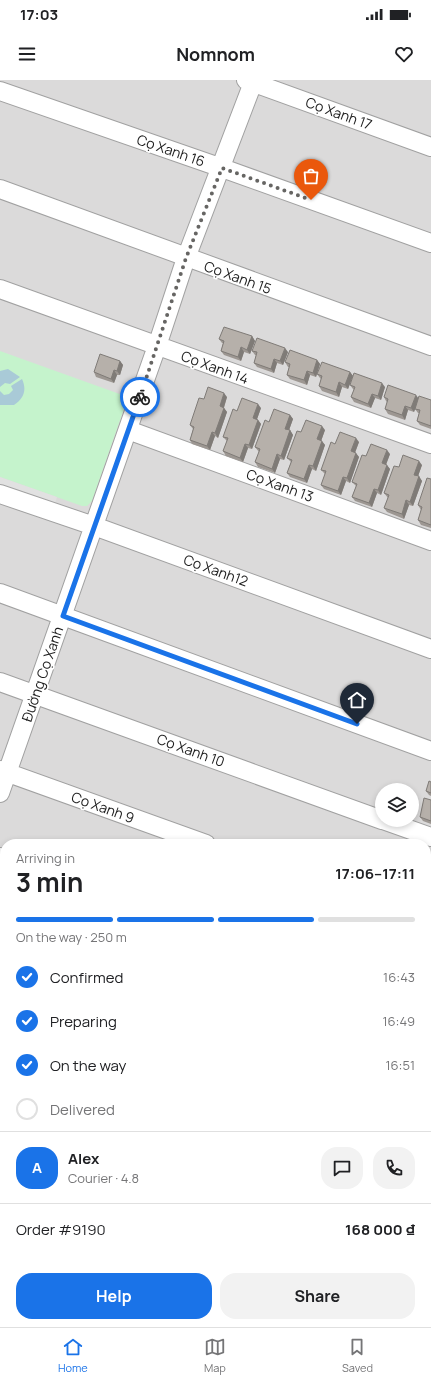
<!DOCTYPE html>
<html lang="en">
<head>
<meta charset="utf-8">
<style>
	body { margin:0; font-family:Manrope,sans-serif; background:#f2f2f2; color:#202124; height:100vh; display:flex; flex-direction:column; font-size:15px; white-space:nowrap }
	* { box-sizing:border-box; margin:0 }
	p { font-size:13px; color:#757577 }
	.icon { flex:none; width:22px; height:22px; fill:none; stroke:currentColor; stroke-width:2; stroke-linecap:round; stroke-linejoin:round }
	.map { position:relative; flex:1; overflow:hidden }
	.side { position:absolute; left:0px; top:759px; width:431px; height:488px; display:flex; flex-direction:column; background:#fff; border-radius:16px 16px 0 0; box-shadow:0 2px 6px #0003 }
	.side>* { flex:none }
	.fabs { position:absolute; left:375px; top:703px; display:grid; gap:8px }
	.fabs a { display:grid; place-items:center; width:44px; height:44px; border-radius:50%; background:#fff; box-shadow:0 2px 6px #0003; font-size:20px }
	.pin { position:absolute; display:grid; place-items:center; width:34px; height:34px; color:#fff; margin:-41px -17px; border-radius:50% 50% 50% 0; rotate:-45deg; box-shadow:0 0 4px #0007 }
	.pin .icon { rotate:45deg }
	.courier { position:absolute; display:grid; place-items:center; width:40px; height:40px; margin:-20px; border:3px solid #1a73e8; border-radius:50%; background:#fff; color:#222; box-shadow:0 1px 5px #0007 }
	.headline em { font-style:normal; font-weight:700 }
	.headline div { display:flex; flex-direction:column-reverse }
	.headline { display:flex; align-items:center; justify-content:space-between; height:68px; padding:0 16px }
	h1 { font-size:26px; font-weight:700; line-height:30px }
	.bar { display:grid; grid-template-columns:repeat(4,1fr); gap:6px 4px; align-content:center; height:48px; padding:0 16px }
	.bar i { height:5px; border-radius:3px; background:#e0e0e0 }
	.bar .on { background:#1a73e8 }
	.bar p { grid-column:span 4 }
	.line { display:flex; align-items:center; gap:10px; padding:0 16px; border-top:1px solid #e0e0e0 }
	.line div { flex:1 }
	.round { display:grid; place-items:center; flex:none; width:42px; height:42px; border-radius:16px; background:#f2f2f2 }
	ol { padding:0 16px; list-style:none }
	li { display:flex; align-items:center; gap:12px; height:44px }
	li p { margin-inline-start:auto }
	li .icon { padding:4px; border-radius:50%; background:#1a73e8; color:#fff; stroke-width:4 }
	li:last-child { color:#757577 }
	li i { width:22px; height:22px; border:2px solid #e0e0e0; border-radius:50% }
	.button { display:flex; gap:8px; margin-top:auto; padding:8px 16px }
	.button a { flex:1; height:46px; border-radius:16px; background:#1a73e8; color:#fff; font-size:16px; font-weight:700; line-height:46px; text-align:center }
	.button a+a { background:#f2f2f2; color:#202124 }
	.status { display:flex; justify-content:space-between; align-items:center; height:28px; padding:0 20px; background:#fff; direction:ltr }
	.status svg { height:11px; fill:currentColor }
	header { display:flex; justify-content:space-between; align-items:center; height:52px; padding:0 16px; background:#fff; font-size:18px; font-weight:700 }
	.menu { display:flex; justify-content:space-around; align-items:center; height:56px; border-top:1px solid #e0e0e0; background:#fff; font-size:11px; color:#757577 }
	.menu a { display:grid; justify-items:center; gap:2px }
	.menu .on { color:#1a73e8 }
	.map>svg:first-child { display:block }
</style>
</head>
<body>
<div class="status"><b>17:03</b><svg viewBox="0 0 49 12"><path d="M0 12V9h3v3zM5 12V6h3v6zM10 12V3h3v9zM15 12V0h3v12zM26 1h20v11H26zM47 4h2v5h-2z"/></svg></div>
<header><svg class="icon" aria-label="menu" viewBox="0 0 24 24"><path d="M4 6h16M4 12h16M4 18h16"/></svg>Nomnom<svg class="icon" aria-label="heart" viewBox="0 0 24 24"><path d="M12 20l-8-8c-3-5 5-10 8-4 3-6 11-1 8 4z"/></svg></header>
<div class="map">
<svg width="431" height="1247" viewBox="0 0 431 1247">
	<rect width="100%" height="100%" fill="#edebe4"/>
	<!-- residential -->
	<path fill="#dbdada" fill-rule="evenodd" d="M0,0H431V1242L429,1247H0ZM382,710H412V740H382ZM5,764H426V1242H5Z"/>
	<!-- park -->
	<path fill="#c5f3cc" d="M0,271L128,317L92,421L87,426H82L0,397Z
		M431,853V1009L426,1023V856L429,857Z
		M280,1242H346L344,1247H283L279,1244Z"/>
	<!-- parking -->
	<path fill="#e1e1e1" d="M0,397L57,417L55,424L0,404Z"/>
	<!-- water -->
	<path fill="#a9cad7" d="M8,289L20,297L10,304L5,303L0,307V291Z
		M22,299C27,310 24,318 14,325H0V311L4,315L9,314L13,310L11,306Z
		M431,1009V1169L426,1183V1023Z
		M346,1242H405L403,1247H344Z"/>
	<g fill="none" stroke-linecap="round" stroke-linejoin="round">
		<defs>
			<path id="minor" d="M246,0L431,67
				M0,11L222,88L431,163
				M0,109L431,266
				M0,209L431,364
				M128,350L431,461
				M0,414L94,446L431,569
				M0,513L431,671
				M0,602L382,740
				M0,690L206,764
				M0,713L157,266L186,178L254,0
				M383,740L431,757
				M0,777L5,779
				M0,867L5,869
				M0,965L5,967
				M0,1064L5,1066
				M0,1162L5,1164
				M221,1242L235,1247"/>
			<path id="major" d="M430,1247L431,1245"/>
		</defs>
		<!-- minor casing -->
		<use href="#minor" stroke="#a1a1a1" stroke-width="20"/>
		<!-- major casing -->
		<use href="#major" stroke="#87660f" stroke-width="24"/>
		<!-- minor -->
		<use href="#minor" stroke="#fff" stroke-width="18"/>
		<!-- major -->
		<use href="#major" stroke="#f2d5a5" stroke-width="22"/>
	</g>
	<!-- wall -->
	<path fill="#9d9792" d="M252,256L255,261L250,274L244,272L241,281L224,275L221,271L223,263H222L219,259Z
		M252,271L288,272L283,285L277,283L274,293L257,287L254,283L256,275H255Z
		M317,280L320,284L316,297L310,295L307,305L290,299L287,295L289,287H288L285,282Z
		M120,281L123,285L120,295H117L114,303L96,297L94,292Z
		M350,292L353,296L348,309L342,307L339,317L322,311L319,306L321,299L320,298L317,294Z
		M350,305L385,307L381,320L375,318L371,328L354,322L351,317L354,310L353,309Z
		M227,317L224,328L227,332L218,358L215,356L210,370L192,364L190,360L193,349L190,345L204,319Z
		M384,317L419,319L431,320V349L420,345L417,341L419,333H418L415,329L414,332L408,330L405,340L388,334L385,329L387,322L386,321Z
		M261,328L257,339L258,340L261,344L252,369L248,368L243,382L226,376L223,371L227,361L223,357L237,331Z
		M290,335L293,339L289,350H290L293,355L284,380L280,379L275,393L258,387L255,382L259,372L255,367L269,342Z
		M325,350L321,361L325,365L316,391L312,389L307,403L290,397L287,393L291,382L287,378L301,352Z
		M359,362L355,373L359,377L350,403L346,401L341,415L324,409L321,405L325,394L321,390L335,364Z
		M390,374L386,385L390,389L381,415L377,413L372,427L355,421L352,417L356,406L352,402L366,376Z
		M422,385L418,396L422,401L413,426L409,425L404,439L387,432L384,428L388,418L384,413L399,387Z
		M431,399V448L421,445L418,440L421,430L418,425Z
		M431,702V716L429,715L426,711Z
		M431,720V744L423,741L420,737Z
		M5,1018V1057L1,1056L0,1054V1047L2,1041L0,1038V1032Z
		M0,1183L5,1185V1213L0,1212Z
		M86,1242H116L114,1247H100Z"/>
	<!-- shaded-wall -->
	<path fill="#7f7b77" d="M252,256L255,261L250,274L247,270Z
		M241,267L244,272L241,281L238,277Z
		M285,268L288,272L283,285L280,281Z
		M274,279L277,283L274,293L271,289Z
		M317,280L320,284L316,297L313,293Z
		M120,281L123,285L120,295L117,291Z
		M114,290L117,295L114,303L111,299Z
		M307,291L310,295L307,305L304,300Z
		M350,292L353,296L348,309L345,305Z
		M339,302L342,307L339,317L336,312Z
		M382,303L385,307L381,320L378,316Z
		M224,313L227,317L223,330L220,326Z
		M372,314L375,318L371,328L368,324Z
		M416,315L419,319L414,332L411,328Z
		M258,324L261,328L256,342L253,338Z
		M405,326L408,330L405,340L402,335Z
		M224,328L227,332L218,358L215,353Z
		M290,335L293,339L288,353L285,349Z
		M258,340L261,344L252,369L249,365Z
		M322,346L325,350L320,364L317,359Z
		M290,350L293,355L284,380L281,376Z
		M212,352L215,356L210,370L207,366Z
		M356,358L359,362L354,375L351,371Z
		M322,361L325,365L316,391L313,386Z
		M245,364L248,368L243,382L240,378Z
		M387,370L390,374L385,387L382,383Z
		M356,373L359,377L350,403L347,398Z
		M277,374L280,379L275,393L272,389Z
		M419,381L422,385L417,399L414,395Z
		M309,385L312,389L307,403L304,399Z
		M387,385L390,389L381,415L378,410Z
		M419,396L422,401L413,426L410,422Z
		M343,397L346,401L341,415L338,411Z
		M374,409L377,413L372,427L369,423Z
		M406,420L409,425L404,439L402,434Z
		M426,778L428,781L426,787Z
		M0,991L3,995L0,1003Z
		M0,1006L3,1010L0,1018Z
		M4,1087L5,1089V1097L2,1105L0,1102V1098Z
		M4,1102L5,1104V1112L0,1126V1114Z
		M111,1242H116L114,1247H110Z
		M143,1242H147L146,1247L142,1245Z"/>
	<!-- building -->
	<path fill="#b6b0aa" stroke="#7f7b77" d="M224,247L252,256L247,270L241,267L238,277L221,271L224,261L219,259Z
		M257,258L285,268L280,281L274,279L271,289L254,283L257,272L252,271Z
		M290,270L317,280L313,293L307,291L304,300L287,295L290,284L285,282Z
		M100,274L120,281L117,291L114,290L111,299L94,292Z
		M322,282L350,292L345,305L339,302L336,312L319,306L322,296L317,294Z
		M354,293L382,303L378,316L372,314L368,324L351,317L355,307L350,305Z
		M388,305L416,315L411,328L405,326L402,335L385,329L388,319L384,317Z
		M208,307L224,313L220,326L224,328L215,353L212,352L207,366L190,360L194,347L190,345L199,318L204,319Z
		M419,316L431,320V346L417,341L420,330L415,329Z
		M242,318L258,324L253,338L258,340L249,365L245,364L240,378L223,371L228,358L223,357L233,329L237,331Z
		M274,329L290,335L285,349L290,350L281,376L277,374L272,389L255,382L260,369L255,367L265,340L269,342Z
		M306,340L322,346L317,359L322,361L313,386L309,385L304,399L287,393L292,380L287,378L297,351L301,352Z
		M340,352L356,358L351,371L356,373L347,398L343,397L338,411L321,405L326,391L321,390L331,362L335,364Z
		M371,364L387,370L382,383L387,385L378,410L374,409L369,423L352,417L357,404L352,402L362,375L366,376Z
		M403,375L419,381L414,395L419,396L410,422L406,420L402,434L384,428L389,415L384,413L394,386L399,387Z
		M427,398L431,399V445L418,440L422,427L418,425Z
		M429,701L431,702V713L426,711Z
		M424,718L431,720V741L420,737Z
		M5,1018V1054L0,1052V1047L3,1038L0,1037V1032Z
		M0,1086L4,1087L0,1098Z
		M0,1101L4,1102L0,1114Z
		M0,1183L5,1185V1210L0,1208Z
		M95,1242H111L110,1247Z
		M118,1242H143L142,1245L146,1247H117Z
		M163,1242L177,1247H161Z"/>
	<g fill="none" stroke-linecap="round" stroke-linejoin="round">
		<!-- done -->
		<path stroke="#666563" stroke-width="4" stroke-dasharray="0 7.2" d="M140,317L186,178L222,88L311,120"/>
		<!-- route -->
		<path stroke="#1a73e8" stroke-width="5" d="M140,317L63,536L357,644"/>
	</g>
	<g text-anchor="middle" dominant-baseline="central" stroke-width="3.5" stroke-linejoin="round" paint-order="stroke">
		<!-- street labels -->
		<g font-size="14" fill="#1d1d1d" stroke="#fff">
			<text transform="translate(339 33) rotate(20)">Cọ Xanh 17</text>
			<text transform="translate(171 70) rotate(19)">Cọ Xanh 16</text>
			<text transform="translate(238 197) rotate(20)">Cọ Xanh 15</text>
			<text transform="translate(215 287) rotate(20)">Cọ Xanh 14</text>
			<text transform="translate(280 405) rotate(20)">Cọ Xanh 13</text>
			<text transform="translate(216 490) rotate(20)">Cọ Xanh12</text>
			<text transform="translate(42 594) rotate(-71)">Đường Cọ Xanh</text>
			<text transform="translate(191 670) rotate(20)">Cọ Xanh 10</text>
			<text transform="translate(103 727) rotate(20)">Cọ Xanh 9</text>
		</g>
	</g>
</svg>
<div class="fabs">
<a><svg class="icon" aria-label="layers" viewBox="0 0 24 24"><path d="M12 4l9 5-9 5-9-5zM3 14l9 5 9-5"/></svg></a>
</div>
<div class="pin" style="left:311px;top:120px;background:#ea580c"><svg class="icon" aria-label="bag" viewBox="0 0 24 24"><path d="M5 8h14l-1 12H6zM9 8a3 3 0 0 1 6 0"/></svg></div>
<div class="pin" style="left:357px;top:644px;background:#1f2937"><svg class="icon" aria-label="home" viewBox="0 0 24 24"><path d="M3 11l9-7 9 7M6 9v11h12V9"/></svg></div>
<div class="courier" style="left:140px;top:317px"><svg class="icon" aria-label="bike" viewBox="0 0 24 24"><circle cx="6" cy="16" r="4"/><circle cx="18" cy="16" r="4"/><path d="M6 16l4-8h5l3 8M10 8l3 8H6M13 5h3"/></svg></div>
<section class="side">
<div class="headline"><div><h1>3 min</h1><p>Arriving in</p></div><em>17:06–17:11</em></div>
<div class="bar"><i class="on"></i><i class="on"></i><i class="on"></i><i></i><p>On the way · 250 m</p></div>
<ol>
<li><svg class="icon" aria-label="check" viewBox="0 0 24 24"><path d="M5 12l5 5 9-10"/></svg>Confirmed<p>16:43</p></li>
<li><svg class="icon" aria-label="check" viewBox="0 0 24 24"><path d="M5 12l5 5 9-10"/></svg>Preparing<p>16:49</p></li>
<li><svg class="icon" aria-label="check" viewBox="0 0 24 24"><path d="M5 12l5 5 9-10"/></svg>On the way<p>16:51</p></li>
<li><i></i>Delivered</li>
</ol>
<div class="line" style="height:72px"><b class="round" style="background:#1a73e8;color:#fff">A</b><div><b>Alex</b><p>Courier · 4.8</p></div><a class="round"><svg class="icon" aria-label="chat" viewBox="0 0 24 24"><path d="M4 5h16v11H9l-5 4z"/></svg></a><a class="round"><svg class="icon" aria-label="phone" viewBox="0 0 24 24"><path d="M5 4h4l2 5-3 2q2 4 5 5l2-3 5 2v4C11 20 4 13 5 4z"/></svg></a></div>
<div class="line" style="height:52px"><div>Order #9190</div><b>168 000 ₫</b></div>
<div class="button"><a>Help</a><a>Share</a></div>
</section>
</div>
<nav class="menu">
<a class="on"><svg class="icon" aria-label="home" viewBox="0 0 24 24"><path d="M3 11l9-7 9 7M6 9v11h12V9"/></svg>Home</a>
<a><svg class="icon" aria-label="map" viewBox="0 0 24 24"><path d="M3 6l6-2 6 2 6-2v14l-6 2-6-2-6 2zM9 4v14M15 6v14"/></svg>Map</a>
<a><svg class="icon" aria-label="saved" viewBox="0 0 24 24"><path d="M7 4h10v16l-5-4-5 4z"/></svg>Saved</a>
</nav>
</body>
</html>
